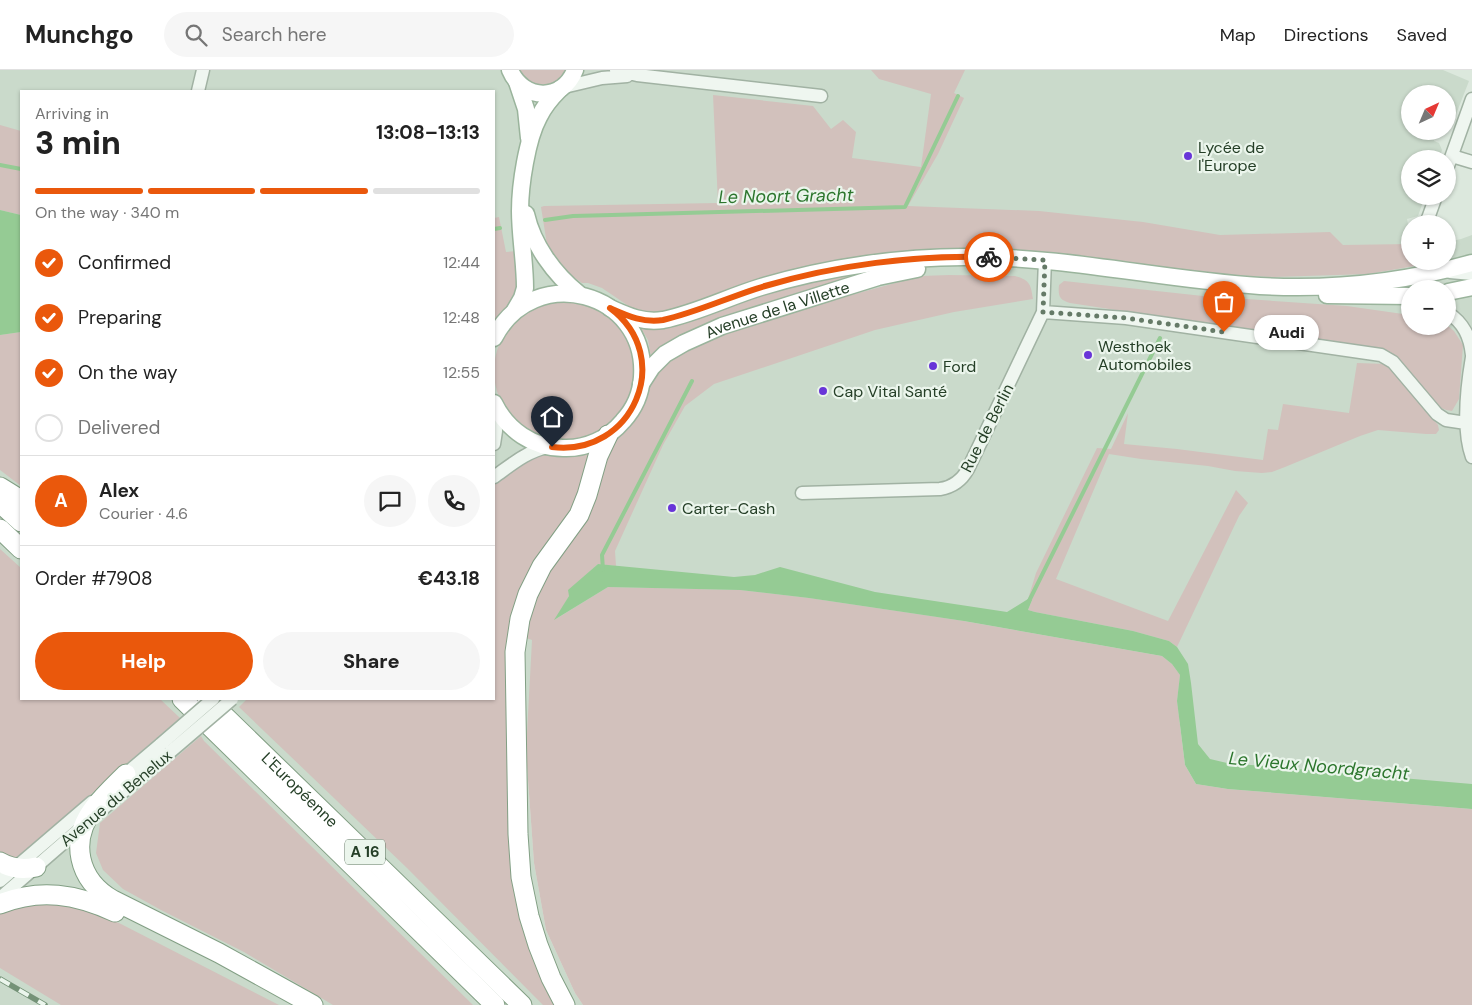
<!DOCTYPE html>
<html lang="en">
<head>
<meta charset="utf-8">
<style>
	body { margin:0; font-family:"DM Sans",sans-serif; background:#f6f6f6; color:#222; height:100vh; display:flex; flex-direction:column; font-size:19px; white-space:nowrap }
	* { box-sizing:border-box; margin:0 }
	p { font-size:16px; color:#767676 }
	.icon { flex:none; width:28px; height:28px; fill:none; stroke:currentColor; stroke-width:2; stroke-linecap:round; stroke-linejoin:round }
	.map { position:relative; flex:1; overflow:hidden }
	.details { position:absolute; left:20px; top:20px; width:475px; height:610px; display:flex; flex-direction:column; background:#fff; border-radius:0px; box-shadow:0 1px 4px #0004 }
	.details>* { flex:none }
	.needle { width:32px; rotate:44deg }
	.tools { position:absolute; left:1401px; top:15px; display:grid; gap:10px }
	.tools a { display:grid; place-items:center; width:55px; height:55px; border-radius:50%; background:#fff; box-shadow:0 1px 4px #0004; font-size:25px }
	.pin { position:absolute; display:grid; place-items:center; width:42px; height:42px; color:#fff; margin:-51px -21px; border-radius:50% 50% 50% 0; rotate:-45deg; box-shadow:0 0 5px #0007 }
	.pin .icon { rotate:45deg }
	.courier { position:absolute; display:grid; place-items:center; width:50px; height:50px; margin:-25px; border:4px solid #ea580c; border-radius:50%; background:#fff; color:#222; box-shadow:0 1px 6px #0007 }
	.bubble { position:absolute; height:35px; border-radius:18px; background:#fff; box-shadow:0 1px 4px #0004; font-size:16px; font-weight:800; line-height:35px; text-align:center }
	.summary em { font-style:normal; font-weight:800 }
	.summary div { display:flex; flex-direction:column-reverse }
	.summary { display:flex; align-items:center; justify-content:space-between; height:85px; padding:0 15px }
	h1 { font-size:32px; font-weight:800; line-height:38px }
	.bar { display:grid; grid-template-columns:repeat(4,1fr); gap:8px 5px; align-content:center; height:60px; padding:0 15px }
	.bar i { height:6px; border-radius:4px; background:#e0e0e0 }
	.bar .active { background:#ea580c }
	.bar p { grid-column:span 4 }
	.line { display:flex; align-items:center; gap:12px; padding:0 15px; border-top:1px solid #e0e0e0 }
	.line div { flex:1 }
	.round { display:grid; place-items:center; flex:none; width:52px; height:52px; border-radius:26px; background:#f6f6f6 }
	ol { padding:0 15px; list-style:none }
	li { display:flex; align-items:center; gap:15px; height:55px }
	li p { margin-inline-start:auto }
	li .icon { padding:5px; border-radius:50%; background:#ea580c; color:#fff; stroke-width:4 }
	li:last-child { color:#767676 }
	li i { width:28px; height:28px; border:2px solid #e0e0e0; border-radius:50% }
	.primary-button { display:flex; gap:10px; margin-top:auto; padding:10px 15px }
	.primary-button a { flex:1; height:58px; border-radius:30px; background:#ea580c; color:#fff; font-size:20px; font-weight:800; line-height:58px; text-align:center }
	.primary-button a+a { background:#f6f6f6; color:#222 }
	header { display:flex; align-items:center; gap:30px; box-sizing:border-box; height:70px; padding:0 25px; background:#fff; border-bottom:1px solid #e0e0e0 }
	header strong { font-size:24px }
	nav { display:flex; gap:28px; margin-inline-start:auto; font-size:18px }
	.search { width:350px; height:45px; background:#f6f6f6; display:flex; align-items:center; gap:12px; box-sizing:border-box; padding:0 18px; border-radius:28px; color:#767676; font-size:19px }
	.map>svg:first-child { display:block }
</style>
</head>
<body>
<header>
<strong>Munchgo</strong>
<div class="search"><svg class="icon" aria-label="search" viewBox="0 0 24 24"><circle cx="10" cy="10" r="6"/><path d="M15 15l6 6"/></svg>Search here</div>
<nav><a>Map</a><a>Directions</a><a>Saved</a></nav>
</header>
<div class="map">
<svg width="1472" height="935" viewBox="0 0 1472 935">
	<rect width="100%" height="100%" fill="#dce8dd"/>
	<!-- built -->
	<path fill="#cadacb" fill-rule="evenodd" d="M0,0H1443L1469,11L1453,52L1448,55V24H1410V61H1437L1434,71L1439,73L1442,80L1439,89H1410V126H1425L1418,146L1407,149L1410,165L1406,174H1410V191H1448V172L1461,169L1472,165V739L1228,719L1196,714L1162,586L964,551L526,682L534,793L546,860L575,923L583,935H0ZM21,21H494V629H21ZM1410,219H1448V256H1410Z"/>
	<!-- green -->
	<path fill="#d2c1bc" d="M519,0H567C556,19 530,20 519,0Z
		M871,0H965L954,23L964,28L938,84L908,136L1039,141L1143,152L1220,165L1330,162L1343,175L1410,174V191H1444L1368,204L1274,207L1212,204L1129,193L987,178L927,179L856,188L670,245L645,244L633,239L602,218L588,213H582L562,199L548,181L541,137L544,136L718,133L713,25L813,36L831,59L843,50L856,62L852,88L921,97L931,24L879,9Z
		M0,55L21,61V145L0,140Z
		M499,147L506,182L518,181C518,196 523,218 513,231C507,239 499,244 494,252V148Z
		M879,197L651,287L648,270L638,253L783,217Z
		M949,205L1015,206C1030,210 1031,215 1033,229L954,242L875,260L714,314L685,336L663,375L615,481L616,496L598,494L569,520V526L556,549L608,517L740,520L809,528L964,551L1162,586L1172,594L1180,605L1177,631L1185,695L1196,714L1228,719L1472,739V935H583L575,923L546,860L534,793L526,682L532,570L526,568L531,542L542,513L555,491L581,459L593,436L604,389L611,375L634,351L643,335L648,318L657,302L664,293L713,266L811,236L921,206Z
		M1064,211L1203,226L1347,236L1410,245V256H1448L1454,261L1463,275L1459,329L1452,341C1421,338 1413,292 1385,281L1070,233C1059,230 1058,226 1059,215Z
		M494 301a70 70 0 1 1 140 0a70 70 0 1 1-140 0Z
		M21,262V416L0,400V265Z
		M1357,293L1386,294L1438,355L1439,360L1436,364H1426L1378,360L1360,366L1285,397L1272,402L1262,403L1235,401L1208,396L1141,389L1109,384L1056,509L1168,551L1236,420L1248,433L1239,446L1177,577L1169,571L1133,561L1035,542L1028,540L1032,530L1028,529L1036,503L1097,378L1111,379L1128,343L1124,374L1177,379L1263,390L1268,359L1278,360L1283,334L1349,343Z
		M592,380L578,433L523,518L513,814L522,858L548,921L557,935H543L407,798L239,637L247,629H494V414L528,389L543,384L566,386L577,385Z
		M0,479L21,498V629H160L180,648L19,786L11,789L0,781Z
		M201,666L204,671L473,935H333L244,882L161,840L123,819L103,800L96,783L100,753Z
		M45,832L82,837L121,854L279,935H61L0,898V843L11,837Z"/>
	<!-- water -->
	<path fill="#95cb94" d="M0,140L21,145V262L0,265Z
		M598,494L734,507L755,505L780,497L875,522L1007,542L1028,529L1032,530L1028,540L1035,542L1133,561L1169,571L1177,577L1188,594L1191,613L1198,674L1210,689L1227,693L1472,714V739L1228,719L1196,714L1185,695L1177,631L1180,605L1172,594L1162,586L964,551L809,528L740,520L608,517L554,550L569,526L568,520Z"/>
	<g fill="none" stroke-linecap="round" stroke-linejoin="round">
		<!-- stream -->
		<path stroke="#95cb94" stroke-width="4" d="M0,95L21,99
			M545,150L573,146L612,145L905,137L958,26
			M494,159L500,158
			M603,500L602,485L692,311
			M1028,533L1160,268"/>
		<defs>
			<path id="minor" d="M616,0L637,5L821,26
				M564,17L602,8L627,6
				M198,21L203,0
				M1452,86L1472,92
				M1448,96L1472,29
				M1426,154L1436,126
				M1450,202L1472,204
				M1043,242L1126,248L1381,285L1393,292L1437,344L1446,350L1466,353
				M1448,243C1464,253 1470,267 1472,285
				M1472,287C1467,316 1462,359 1472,387
				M494,374L496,361L495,336
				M494,407C511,395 527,381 548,377
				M802,423L940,419C953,417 962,410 968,399L1043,242L1045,190
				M121,708L161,674
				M99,742L170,682
				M0,811L92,732
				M0,828L84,755"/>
			<g id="major">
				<path d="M510,0C523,31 563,32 575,0"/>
				<path d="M517,12L526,39L529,68"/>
				<path d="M526,144C533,175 554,204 579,224"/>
				<path d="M1448,222L1472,217"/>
				<path d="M1327,225L1410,226"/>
				<path d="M610,238C628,246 643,253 663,250C697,243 728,227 761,217C827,197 904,186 973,187C1069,187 1164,210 1260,216C1330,220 1404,212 1472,193"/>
				<path d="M515,240L522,228L525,218C525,192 520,166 520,141C520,115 527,69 539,47C544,36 551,28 560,19"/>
				<path d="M494,268C533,191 648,221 642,307C641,323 634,339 623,351C608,369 586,379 563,378C533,378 507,360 494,333"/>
				<path id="s1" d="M641,314L652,297L665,284L684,273L722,256L878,207L917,199"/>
			</g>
			<g id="highway">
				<path d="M0,417L21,430"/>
				<path d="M0,433L21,452"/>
				<path d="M0,459L21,479"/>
				<path d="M182,629L495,935"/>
				<path id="s2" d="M207,629L522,935"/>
				<path d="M126,704C115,715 103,726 94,738C69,771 78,810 113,830L219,883L313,935"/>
				<path d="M0,792C12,799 23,800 36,797"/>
				<path d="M0,834C40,818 76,824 115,842"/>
				<path d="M565,935L551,908L538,875L529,846L521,807L518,764L515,582L520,549L528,524L542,496L579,445L587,425L598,386L608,365"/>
			</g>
		</defs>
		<!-- minor casing -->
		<use href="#minor" stroke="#a1b2a3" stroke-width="15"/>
		<!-- major casing -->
		<use href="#major" stroke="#9ab49c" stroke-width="19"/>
		<!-- highway casing -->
		<use href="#highway" stroke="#829f84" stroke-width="21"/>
		<!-- minor -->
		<use href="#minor" stroke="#eff6f0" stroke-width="12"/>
		<!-- major -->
		<use href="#major" stroke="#fff" stroke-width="16"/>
		<!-- highway -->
		<use href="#highway" stroke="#fff" stroke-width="19"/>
		<defs>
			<path id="rail" d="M0,909L45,935"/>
		</defs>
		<!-- rail casing -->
		<use href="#rail" stroke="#749277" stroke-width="5.5"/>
		<!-- rail -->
		<use href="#rail" stroke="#ebf5ec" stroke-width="4" stroke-dasharray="11" stroke-linecap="butt"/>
		<defs>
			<path id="minor-bridge" d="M161,674L213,629
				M170,682L232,629"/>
		</defs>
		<!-- minor-bridge casing -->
		<use href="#minor-bridge" stroke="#a1b2a3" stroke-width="15" stroke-linecap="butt"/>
		<!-- minor-bridge -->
		<use href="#minor-bridge" stroke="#eff6f0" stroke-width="12"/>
	</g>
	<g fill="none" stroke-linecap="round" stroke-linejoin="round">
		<!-- done -->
		<path stroke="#657a67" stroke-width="5" stroke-dasharray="0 9" d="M989,187L1045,190L1043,242L1126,248L1224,262"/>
		<!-- route -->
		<path stroke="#ea580c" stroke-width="6" d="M552,377C633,387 676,287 610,238C628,246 643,253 663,250C698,242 731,226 765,216C836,195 915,185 989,187"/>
	</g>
	<!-- markers -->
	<g fill="#6835d8" stroke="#ebf5ec" stroke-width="2">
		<circle cx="1188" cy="86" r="5"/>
		<circle cx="1088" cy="285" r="5"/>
		<circle cx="933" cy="296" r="5"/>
		<circle cx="823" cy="321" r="5"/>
		<circle cx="672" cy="438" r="5"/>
	</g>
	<g text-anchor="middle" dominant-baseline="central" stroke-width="4.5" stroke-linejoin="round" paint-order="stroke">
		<!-- shield labels -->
		<rect fill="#ebf5ec" stroke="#607662" stroke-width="1" x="345" y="769.5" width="40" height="25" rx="4"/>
		<g font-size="15" font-weight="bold" fill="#253f27">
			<text x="365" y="782">A 16</text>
		</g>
		<!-- poi labels -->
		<g font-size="16" fill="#253f27" stroke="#ebf5ec" text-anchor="start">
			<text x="1198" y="77">Lycée de<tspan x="1198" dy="18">l'Europe</tspan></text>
			<text x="1098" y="276">Westhoek<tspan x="1098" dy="18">Automobiles</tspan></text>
			<text x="943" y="296">Ford</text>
			<text x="833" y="321">Cap Vital Santé</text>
			<text x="682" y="438">Carter-Cash</text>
		</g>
		<!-- street labels -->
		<g font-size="16" fill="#253f27" stroke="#ebf5ec">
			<text stroke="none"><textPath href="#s1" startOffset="160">Avenue de la Villette</textPath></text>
			<text transform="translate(987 358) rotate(-63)">Rue de Berlin</text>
			<text stroke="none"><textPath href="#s2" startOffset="130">L'Européenne</textPath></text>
			<text transform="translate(116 728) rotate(-40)">Avenue du Benelux</text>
		</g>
		<!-- water labels -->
		<g font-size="18" font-style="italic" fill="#2c762d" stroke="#ebf5ec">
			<text transform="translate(786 126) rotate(-1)">Le Noort Gracht</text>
			<text transform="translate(1319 696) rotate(5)">Le Vieux Noordgracht</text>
		</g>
	</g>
</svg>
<div class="tools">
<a><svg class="needle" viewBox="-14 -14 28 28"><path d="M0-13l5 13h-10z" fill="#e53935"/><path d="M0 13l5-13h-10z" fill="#767676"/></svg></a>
<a><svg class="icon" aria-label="layers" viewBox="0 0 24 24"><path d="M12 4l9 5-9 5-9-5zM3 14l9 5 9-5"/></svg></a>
<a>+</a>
<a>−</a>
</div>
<div class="pin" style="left:1224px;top:262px;background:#ea580c"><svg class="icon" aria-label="bag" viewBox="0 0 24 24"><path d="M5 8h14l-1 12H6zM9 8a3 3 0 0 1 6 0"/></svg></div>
<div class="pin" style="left:552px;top:377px;background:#1f2937"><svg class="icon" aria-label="home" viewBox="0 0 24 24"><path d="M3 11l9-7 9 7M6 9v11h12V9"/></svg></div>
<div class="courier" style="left:989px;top:187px"><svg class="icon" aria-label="bike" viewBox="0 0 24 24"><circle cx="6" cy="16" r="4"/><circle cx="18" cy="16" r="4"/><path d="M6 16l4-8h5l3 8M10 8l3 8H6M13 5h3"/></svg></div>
<div class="bubble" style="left:1254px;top:245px;width:65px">Audi</div>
<section class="details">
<div class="summary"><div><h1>3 min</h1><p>Arriving in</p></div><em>13:08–13:13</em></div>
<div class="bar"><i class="active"></i><i class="active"></i><i class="active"></i><i></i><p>On the way · 340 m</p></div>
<ol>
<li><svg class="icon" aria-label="check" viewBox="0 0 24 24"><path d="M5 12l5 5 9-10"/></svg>Confirmed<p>12:44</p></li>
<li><svg class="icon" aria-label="check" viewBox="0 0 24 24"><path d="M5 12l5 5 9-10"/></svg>Preparing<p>12:48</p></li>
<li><svg class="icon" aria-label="check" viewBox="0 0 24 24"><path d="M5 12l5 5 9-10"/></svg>On the way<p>12:55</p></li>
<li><i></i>Delivered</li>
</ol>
<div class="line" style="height:90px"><b class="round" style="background:#ea580c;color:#fff">A</b><div><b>Alex</b><p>Courier · 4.6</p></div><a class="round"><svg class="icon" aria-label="chat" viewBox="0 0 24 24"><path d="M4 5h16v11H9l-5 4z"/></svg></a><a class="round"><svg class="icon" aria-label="phone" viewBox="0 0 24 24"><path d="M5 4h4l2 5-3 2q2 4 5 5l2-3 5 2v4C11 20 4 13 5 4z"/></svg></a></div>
<div class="line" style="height:65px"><div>Order #7908</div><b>€43.18</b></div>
<div class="primary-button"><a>Help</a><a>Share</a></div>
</section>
</div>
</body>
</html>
